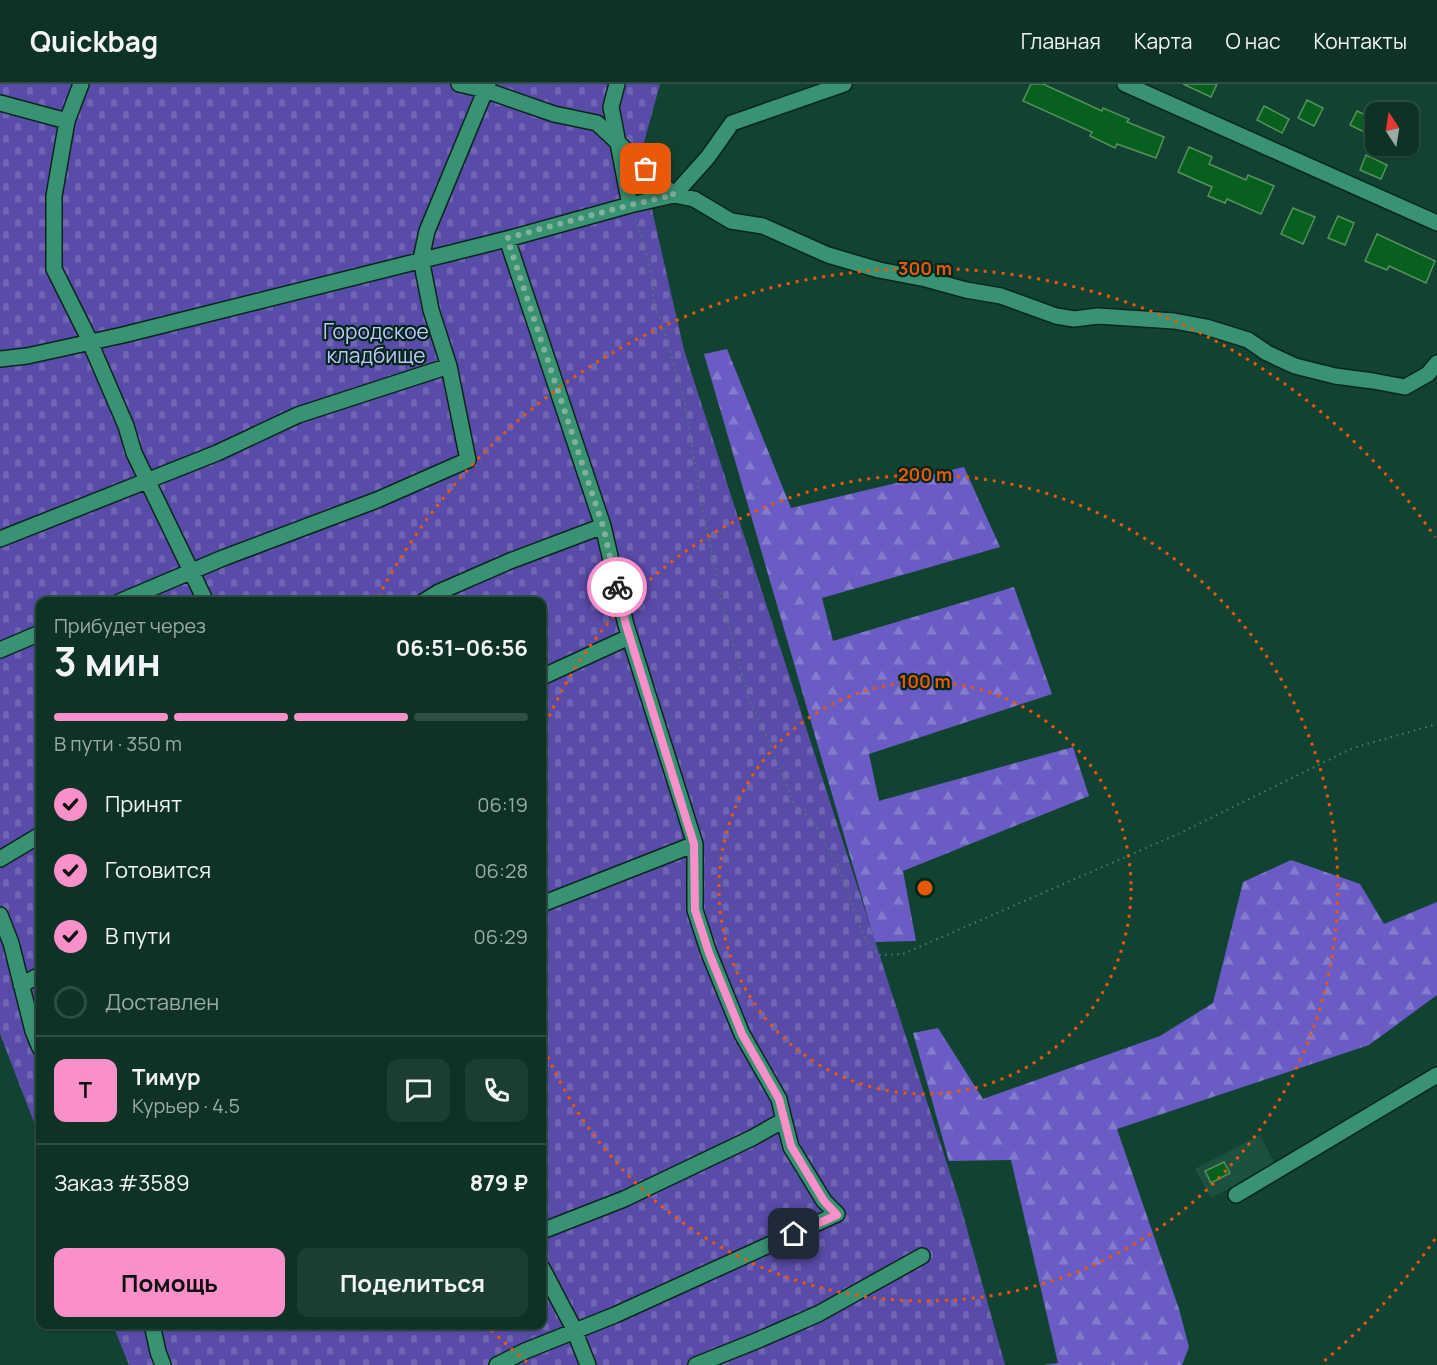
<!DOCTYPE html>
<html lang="ru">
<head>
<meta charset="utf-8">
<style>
	body { margin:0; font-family:Manrope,sans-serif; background:#1c3e32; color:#f1f3f6; height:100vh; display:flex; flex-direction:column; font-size:22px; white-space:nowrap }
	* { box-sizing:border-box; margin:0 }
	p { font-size:20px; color:#9baaa7 }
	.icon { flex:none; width:33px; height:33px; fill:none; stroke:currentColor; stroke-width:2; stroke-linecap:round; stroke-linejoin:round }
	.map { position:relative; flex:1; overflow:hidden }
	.panel { position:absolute; left:36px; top:513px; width:510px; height:732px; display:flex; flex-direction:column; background:#0e3226; border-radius:12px; box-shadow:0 2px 4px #0004,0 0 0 2px #2e4d43 }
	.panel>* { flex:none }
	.needle { width:39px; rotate:348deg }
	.buttons { position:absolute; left:1365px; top:18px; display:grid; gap:12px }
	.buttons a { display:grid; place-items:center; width:54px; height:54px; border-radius:12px; background:#0e3226; box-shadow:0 2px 4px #0004,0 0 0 2px #2e4d43; font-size:30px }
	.pin { position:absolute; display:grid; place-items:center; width:51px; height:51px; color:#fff; margin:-26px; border-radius:12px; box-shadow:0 3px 9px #0006 }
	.courier { position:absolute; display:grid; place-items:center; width:60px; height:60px; margin:-30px; border:4px solid #f990ca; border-radius:50%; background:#fff; color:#222; box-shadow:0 2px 8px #0007 }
	.summary em { font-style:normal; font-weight:700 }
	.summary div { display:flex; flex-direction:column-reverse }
	.summary { display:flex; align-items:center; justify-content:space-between; height:102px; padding:0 18px }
	h1 { font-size:39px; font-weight:700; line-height:45px }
	.bar { display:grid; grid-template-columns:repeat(4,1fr); gap:9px 6px; align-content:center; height:72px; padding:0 18px }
	.bar i { height:8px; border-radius:4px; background:#2e4d43 }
	.bar .selected { background:#f990ca }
	.bar p { grid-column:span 4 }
	.line { display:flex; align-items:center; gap:15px; padding:0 18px; border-top:2px solid #2e4d43 }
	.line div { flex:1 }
	.round { display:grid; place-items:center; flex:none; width:63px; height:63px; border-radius:12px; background:#1c3e32 }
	ol { padding:0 18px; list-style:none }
	li { display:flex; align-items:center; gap:18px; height:66px }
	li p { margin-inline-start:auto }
	li .icon { padding:6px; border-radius:50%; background:#f990ca; color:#111; stroke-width:4 }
	li:last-child { color:#9baaa7 }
	li i { width:33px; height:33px; border:3px solid #2e4d43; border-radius:50% }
	.primary-button { display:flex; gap:12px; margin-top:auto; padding:12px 18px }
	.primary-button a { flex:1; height:69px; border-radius:12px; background:#f990ca; color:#111; font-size:24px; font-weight:700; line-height:69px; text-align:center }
	.primary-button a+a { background:#1c3e32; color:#f1f3f6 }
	header { display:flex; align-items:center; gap:36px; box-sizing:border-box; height:84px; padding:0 30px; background:#0e3226; border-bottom:2px solid #2e4d43 }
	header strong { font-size:28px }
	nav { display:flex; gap:33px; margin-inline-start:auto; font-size:21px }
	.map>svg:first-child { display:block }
</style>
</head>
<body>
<header>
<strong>Quickbag</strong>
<nav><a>Главная</a><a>Карта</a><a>О нас</a><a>Контакты</a></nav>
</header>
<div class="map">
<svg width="1437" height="1281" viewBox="0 0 1437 1281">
	<defs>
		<pattern id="forest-firs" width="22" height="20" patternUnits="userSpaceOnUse" patternTransform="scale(1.5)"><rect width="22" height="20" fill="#6a5cc4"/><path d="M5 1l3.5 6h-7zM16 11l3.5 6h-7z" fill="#847bcd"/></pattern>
		<pattern id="cemetery-stones" width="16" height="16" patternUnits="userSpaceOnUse" patternTransform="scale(1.5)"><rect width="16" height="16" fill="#594ba8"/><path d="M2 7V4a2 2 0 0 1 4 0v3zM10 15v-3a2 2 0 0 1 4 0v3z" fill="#6f65b3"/></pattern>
	</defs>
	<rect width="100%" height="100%" fill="#124332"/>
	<!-- built -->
	<path fill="#1b513e" d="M1260,1051L1275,1080L1211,1114L1195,1085Z"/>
	<!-- forest -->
	<path fill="url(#forest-firs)" d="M727,265L791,424L964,383L1000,463L822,514L833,557L1014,503L1052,610L869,670L879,717L1073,663L1089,712L903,787L916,857L875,858L704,270Z
		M1291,776L1360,800L1384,840L1437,818V911L1369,961L1117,1045L1179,1225L1189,1263L1182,1281H1044L1058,1279L1011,1076L949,1077L913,949L938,944L983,1015L1160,952L1213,919L1243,798Z"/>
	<!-- cemetery -->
	<path fill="url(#cemetery-stones)" d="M0,0H660L640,73L684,266L960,1120L1005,1281H129L113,1241L542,1240V518H40V1054L0,950Z"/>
	<!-- building -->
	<path fill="#08601f" stroke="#57915d" stroke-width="1.5" d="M1031,0H1043L1102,27L1103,24L1129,35L1127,38L1164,53L1156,74L1117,60L1115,64L1090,52L1092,48L1023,17Z
		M1183,0H1217L1211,13Z
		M1307,16L1323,24L1314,42L1298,34Z
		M1264,22L1289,35L1282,49L1257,36Z
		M1357,27L1376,36V45L1372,52L1350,41Z
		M1189,63L1212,73L1209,80L1246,96L1248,91L1274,102L1261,130L1227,115L1225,119L1208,112L1212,103L1178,88Z
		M1366,71L1387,81L1381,95L1360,86Z
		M1293,124L1315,133L1303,160L1281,150Z
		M1338,132L1354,139L1345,161L1328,154Z
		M1377,150L1435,177L1426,199L1389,182L1387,186L1365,177Z
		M1224,1078L1230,1089L1211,1099L1205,1087Z"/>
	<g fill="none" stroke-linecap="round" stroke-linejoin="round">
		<defs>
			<path id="minor" d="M81,0L67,37L54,112V185L86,249L126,342L134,369L206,518
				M459,0L485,6L554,30L597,39L674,111L708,73L732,39L844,0
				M617,0L611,23L630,121
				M1125,0L1437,139
				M0,19L67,37
				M507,155L630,121L674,111L694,115L731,137L763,142L828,171L879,186L926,195L966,206L1001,212L1056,232L1074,235L1098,232L1174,237L1206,243L1248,256L1267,269L1295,282L1335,292L1373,297L1405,303L1428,290L1437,279
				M0,275L27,272L123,251L507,155L603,442L626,541L695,760L542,820
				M0,455L217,369L298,331L449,282
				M119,518L223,474L377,416L468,376L449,282L431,226L421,175L427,147L488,0
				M423,518L439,508L510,477L603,442
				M0,566L40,549
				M542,593L629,553
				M0,775L40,751
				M0,831L11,859L33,947L40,964
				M21,901L40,891
				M1236,1111L1437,991
				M542,1147L624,1115L752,1054L784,1036L779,1015L742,950L709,869L695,826V760
				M542,1184L573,1243L588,1281
				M152,1240L158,1268L163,1281
				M497,1281L525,1267L615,1231L837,1130L824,1117L791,1063L784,1036
				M696,1281L756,1257L818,1230L922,1172"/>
		</defs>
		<!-- minor casing -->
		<use href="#minor" stroke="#0a261c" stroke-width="18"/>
		<!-- path -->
		<path stroke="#4d7b6a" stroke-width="2" stroke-dasharray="1.5 4.5" stroke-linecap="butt" d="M635,135L645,163L653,196V215L663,243L685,319L702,424L722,518L749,616L766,652L795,722L811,734L838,781L864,853L878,871L903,870L1178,750L1353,664L1437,640"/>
		<!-- minor -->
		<use href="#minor" stroke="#399373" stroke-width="15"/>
	</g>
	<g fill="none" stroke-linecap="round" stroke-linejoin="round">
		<!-- done -->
		<path stroke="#83af9d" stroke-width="6" stroke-dasharray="0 10.8" d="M617,503L603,442L507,154L630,121L674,111L646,85"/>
		<!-- route -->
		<path stroke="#f990ca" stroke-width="8" d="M617,503L626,541L694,760L695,826L709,869L742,950L779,1015L791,1062L824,1117L837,1131L794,1150"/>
	</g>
	<!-- distance rings -->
	<g fill="none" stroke="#e8590c" stroke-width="3" stroke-dasharray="3 6">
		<circle cx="925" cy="804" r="206"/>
		<path d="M542 649A413 413 0 1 1 542 959"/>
		<path d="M1435 1155A619 619 0 0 1 1323 1278M527 1278A619 619 0 0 1 487 1242M378 513A619 619 0 0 1 1435 453"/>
	</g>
	<g text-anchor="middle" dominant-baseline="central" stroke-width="4.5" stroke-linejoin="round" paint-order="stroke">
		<!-- park labels -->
		<g font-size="21" fill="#c5c3f9" stroke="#01271b">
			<text x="376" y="247">Городское<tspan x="376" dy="24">кладбище</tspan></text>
		</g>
	</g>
	<circle cx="925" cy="804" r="9" fill="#e8590c" stroke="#01271b" stroke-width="3"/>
	<g font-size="18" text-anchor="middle" font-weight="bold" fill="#e8590c" stroke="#01271b" stroke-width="4.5" stroke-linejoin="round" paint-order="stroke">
		<text x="925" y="191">300 m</text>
		<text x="925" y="397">200 m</text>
		<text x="925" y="604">100 m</text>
	</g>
</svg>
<div class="buttons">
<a><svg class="needle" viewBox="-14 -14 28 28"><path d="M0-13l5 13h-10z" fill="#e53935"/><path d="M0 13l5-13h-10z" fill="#9baaa7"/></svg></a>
</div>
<div class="pin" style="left:646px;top:85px;background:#ea580c"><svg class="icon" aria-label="bag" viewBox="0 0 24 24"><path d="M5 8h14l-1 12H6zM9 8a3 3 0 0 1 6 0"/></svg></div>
<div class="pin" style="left:794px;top:1150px;background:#1f2937"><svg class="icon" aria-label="home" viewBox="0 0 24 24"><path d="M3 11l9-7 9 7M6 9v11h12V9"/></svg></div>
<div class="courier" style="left:617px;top:503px"><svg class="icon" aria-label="bike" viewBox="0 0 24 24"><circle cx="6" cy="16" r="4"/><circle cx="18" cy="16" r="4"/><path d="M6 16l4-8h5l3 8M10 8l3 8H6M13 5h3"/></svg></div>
<section class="panel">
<div class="summary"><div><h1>3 мин</h1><p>Прибудет через</p></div><em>06:51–06:56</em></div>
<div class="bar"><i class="selected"></i><i class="selected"></i><i class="selected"></i><i></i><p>В пути · 350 m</p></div>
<ol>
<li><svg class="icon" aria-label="check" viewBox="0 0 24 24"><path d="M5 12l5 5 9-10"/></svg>Принят<p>06:19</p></li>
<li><svg class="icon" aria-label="check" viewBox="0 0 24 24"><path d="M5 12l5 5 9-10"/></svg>Готовится<p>06:28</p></li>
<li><svg class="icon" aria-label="check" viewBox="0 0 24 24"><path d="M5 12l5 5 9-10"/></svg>В пути<p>06:29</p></li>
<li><i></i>Доставлен</li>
</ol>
<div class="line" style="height:108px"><b class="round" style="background:#f990ca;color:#111">Т</b><div><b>Тимур</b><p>Курьер · 4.5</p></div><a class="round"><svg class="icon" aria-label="chat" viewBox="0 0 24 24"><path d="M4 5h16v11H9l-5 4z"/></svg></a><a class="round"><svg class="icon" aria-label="phone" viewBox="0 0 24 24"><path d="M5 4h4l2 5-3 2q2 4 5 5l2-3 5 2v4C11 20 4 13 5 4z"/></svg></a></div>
<div class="line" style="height:78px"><div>Заказ #3589</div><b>879 ₽</b></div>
<div class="primary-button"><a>Помощь</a><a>Поделиться</a></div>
</section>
</div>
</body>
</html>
